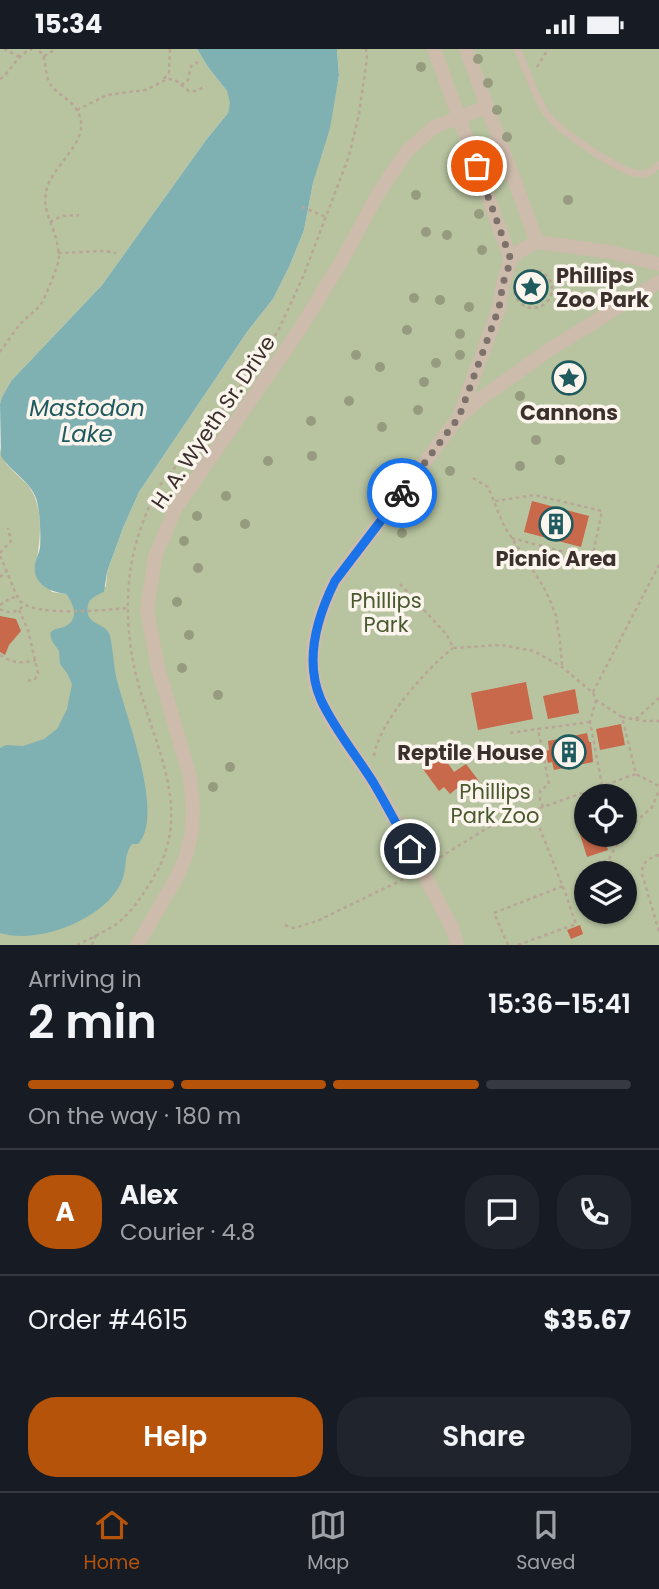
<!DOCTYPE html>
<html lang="en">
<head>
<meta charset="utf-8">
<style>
	body { margin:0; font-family:Poppins,sans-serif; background:#20242c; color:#f1f3f6; height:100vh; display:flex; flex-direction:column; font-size:26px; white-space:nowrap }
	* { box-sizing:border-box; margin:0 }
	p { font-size:23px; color:#9ea1a6 }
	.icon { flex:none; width:38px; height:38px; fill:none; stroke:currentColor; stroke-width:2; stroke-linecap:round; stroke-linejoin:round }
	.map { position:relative; height:896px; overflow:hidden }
	.side { display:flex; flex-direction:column; background:#171b24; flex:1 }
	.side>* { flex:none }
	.buttons { position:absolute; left:574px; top:735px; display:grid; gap:14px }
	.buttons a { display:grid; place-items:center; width:63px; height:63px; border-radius:50%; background:#171b24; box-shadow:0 2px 5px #0004; font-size:35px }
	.pin { position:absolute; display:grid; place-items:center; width:60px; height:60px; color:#fff; margin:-30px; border:4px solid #fff; border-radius:50%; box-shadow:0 2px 7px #0007 }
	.courier { position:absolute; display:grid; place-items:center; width:70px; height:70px; margin:-35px; border:5px solid #1a73e8; border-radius:50%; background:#fff; color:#222; box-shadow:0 2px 9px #0007 }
	.overview em { font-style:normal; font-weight:600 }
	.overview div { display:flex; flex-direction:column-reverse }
	.overview { display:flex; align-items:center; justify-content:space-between; height:119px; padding:0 28px }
	h1 { font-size:46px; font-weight:600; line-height:52px }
	.bar { display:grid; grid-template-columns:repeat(4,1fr); gap:10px 7px; align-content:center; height:84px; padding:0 28px }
	.bar i { height:9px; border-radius:5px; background:#363941 }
	.bar .current { background:#b45309 }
	.bar p { grid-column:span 4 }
	.line { display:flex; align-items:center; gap:18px; padding:0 28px; border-top:2px solid #363941 }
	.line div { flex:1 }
	.round { display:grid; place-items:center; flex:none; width:74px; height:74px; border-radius:28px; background:#20242c }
	.primary-button { display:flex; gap:14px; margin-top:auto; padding:14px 28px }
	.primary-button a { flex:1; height:80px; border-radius:28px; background:#b45309; color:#fff; font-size:28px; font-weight:600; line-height:80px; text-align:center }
	.primary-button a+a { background:#20242c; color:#f1f3f6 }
	.status { display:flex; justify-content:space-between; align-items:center; height:49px; padding:0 35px; background:#171b24; direction:ltr }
	.status svg { height:19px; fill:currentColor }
	.tab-bar { display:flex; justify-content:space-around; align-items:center; height:98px; border-top:2px solid #363941; background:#171b24; font-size:19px; color:#9ea1a6 }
	.tab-bar a { display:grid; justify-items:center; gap:4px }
	.tab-bar .current { color:#b45309 }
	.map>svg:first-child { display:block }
</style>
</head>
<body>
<div class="status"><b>15:34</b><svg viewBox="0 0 49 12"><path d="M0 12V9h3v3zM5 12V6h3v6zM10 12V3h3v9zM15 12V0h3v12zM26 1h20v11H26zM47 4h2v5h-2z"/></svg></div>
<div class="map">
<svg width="659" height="896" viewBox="0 0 659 896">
	<rect width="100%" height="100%" fill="#f4ebe1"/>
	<!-- green -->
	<path fill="#b8c4a0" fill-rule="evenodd" d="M0,0H197L208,18L227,42L231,54L228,64L206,91L102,236L11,332L2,348L0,355Z
		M337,0H659V896H0V399C3,416 15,423 26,434C45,454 41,493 35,518L52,543L66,545L73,554L88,555L92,549L106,537L107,523L123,479L139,443L247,283L273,250L290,216L304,181L313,134L334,51L339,26ZM586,747H625V786H586ZM586,824H625V863H586Z"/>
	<!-- water -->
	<path fill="#7fb0b2" d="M197,0H337L339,26L330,79L313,134L304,181L290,216L273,250L247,283L139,443L123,479L107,523L104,543C98,545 90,549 88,556C84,576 103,573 109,584C112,591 114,617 116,627C124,663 166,766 138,795H132C123,806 128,822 120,836C102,871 37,896 0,884V699L6,696L23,697L44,690L57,680L67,660L72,635L67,624L60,615L59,602L52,592L50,584C56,578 60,580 66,577C80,569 73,554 66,545C50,543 32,535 35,515C36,509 39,504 40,499C41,487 40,460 36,449C30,432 11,423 1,407L0,355L2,348L11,332L102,236L206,91L228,64L230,54L227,42L208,18Z"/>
	<!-- building -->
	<path fill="#c8694b" d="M532,452L589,467L581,498L524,483Z
		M0,567L16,570L21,582L9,596L5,606L0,603Z
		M526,633L533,670L478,681L471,644Z
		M575,640L579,664L548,670L543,647Z
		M621,675L625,696L600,701L596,680Z
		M587,684L589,693H591L593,713L554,721L552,713L548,714L545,702L549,701L548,692Z
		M442,706L454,723L466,715L479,732L465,742L461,736L450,745L444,738L439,742L423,720Z
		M586,775V786H603L608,801L587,808L578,779Z
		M580,876L583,885L571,890L567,881Z"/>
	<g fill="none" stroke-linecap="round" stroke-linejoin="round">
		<!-- path -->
		<path stroke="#b9a596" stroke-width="2.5" stroke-dasharray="3.5 3.5" stroke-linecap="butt" d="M4,0L20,8
			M44,7L56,0
			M537,18L548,0
			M0,30C12,22 17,5 32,0
			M164,30L169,23L170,0
			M181,36L188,31L191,17L198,13
			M77,61L107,46L145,41L168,30L175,31L189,42H196L206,37
			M302,158L326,168
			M50,173L62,167L79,166
			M58,204L104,202L116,204
			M514 240a19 19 0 1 1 38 0a19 19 0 1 1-38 0Z
			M0,303C7,294 14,282 22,273C28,267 36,262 41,255C45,249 58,217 59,210C59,205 58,199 57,194C54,177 42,161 46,143C51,115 93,93 78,63C72,50 55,45 49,33C43,21 49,7 36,0
			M255,316L278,282L303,228L349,107L359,65L367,9L366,0
			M473,429L488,438L504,477L543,537L550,551L556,567L560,593L562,616
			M495,452L535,446L602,462L592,510L511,489
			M0,504L11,492L8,479
			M0,507C5,517 15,545 20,552C34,568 106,561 128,559
			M0,528L7,522
			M400,535L447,586L453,599L501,596L534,602L562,618L593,644L596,651L622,668L636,725L659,737
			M0,556L10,549L18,548
			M0,560C9,566 17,563 25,556
			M19,561L28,581L38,624L35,630L28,632
			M0,606C12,614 22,615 36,611
			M593,643L659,516
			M596,651L590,673L602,736
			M622,668L643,672H659
			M636,670L659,649
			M510,684L538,680
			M374,707C379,673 426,620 453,599
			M543,758L540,750V742L549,735L538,680L590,673
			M625,783L652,758L659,741
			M659,806C648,809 642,813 642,825L659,882
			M434,812L492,776L636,725
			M590,819L609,810L622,786
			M285,876L294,879L317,872L408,828
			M77,896C91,889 107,882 119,873C133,861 142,847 152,831C198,758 149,691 134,617C127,585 126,549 131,517C136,489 149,450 166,428C172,421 179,415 184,409C207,381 228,353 250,325
			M92,896L96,886
			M508,896L494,864L563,837
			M518,896L576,875L565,843L533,762"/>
		<!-- lane -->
		<path stroke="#cdbbac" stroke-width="7" d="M517,0C527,20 534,46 546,64C558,81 620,124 640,125C648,126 653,121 659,116"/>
		<!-- street -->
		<path stroke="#cdbbac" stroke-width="14" d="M434,0L511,211
			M466,0L537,193
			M460,367L480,350L549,301L659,233
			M137,896L177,828L186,807L192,782L193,759L190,728L158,619L147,561L155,508L175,460L300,280L345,206L379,143L407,102L434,78L487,58
			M457,896L452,879C426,830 402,780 373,733C354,703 321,665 314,630C308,596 320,562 335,532L459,368L499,259L503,234L511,211L518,203L537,193L610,203L659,215"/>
	</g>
	<!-- trees -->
	<g fill="#969b7f">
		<circle cx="478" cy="10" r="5"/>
		<circle cx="421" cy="18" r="5"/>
		<circle cx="488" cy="34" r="5"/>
		<circle cx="497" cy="61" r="5"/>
		<circle cx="507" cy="88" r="5"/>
		<circle cx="460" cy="108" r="5"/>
		<circle cx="471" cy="140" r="5"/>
		<circle cx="416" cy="146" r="5"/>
		<circle cx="568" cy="151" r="5"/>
		<circle cx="479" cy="165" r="5"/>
		<circle cx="426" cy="183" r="5"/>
		<circle cx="447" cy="186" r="5"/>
		<circle cx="482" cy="201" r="5"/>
		<circle cx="414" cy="249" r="5"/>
		<circle cx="440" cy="251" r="5"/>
		<circle cx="469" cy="258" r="5"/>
		<circle cx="407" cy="281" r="5"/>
		<circle cx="460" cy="285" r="5"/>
		<circle cx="356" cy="306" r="5"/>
		<circle cx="460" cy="306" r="5"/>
		<circle cx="436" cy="314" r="5"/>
		<circle cx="380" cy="318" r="5"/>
		<circle cx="424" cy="333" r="5"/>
		<circle cx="520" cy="347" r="5"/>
		<circle cx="349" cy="352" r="5"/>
		<circle cx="418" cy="361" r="5"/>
		<circle cx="311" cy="372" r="5"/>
		<circle cx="382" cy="378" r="5"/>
		<circle cx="536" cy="391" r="5"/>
		<circle cx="312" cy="407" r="5"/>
		<circle cx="560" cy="411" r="5"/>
		<circle cx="268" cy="412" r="5"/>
		<circle cx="520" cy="417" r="5"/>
		<circle cx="450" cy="422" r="5"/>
		<circle cx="226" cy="447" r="5"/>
		<circle cx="427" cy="450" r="5"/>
		<circle cx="197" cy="467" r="5"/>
		<circle cx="245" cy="475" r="5"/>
		<circle cx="402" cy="484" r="5"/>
		<circle cx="184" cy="492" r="5"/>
		<circle cx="198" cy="519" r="5"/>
		<circle cx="177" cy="553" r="5"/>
		<circle cx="189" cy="586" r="5"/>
		<circle cx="182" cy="619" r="5"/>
		<circle cx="218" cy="646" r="5"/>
		<circle cx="230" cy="718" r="5"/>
		<circle cx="213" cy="738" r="5"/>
	</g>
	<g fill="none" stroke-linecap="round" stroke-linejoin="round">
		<!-- done -->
		<path stroke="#7c716b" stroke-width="7" stroke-dasharray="0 12.6" d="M402,444L459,368L499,259L503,234L511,211L477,117"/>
		<!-- route -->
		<path stroke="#1a73e8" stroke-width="9" d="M402,444L335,532C317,568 304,612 321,651C335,681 356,706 373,733C386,755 398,778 410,800"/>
	</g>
	<!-- icons -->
	<defs>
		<symbol id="sight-ring" viewBox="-11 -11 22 22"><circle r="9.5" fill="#fbf5ee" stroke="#1f5a5e" stroke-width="1.5"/><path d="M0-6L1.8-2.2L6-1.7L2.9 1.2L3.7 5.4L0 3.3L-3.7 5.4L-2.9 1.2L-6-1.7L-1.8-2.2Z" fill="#1f5a5e"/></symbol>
		<symbol id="building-ring" viewBox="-11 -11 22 22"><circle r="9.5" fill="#fbf5ee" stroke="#1f5a5e" stroke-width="1.5"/><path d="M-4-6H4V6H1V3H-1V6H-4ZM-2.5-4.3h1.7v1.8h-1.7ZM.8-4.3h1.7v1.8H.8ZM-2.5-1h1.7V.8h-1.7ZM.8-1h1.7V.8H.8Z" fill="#1f5a5e"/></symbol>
	</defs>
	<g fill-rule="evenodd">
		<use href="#sight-ring" x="512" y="219" width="38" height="38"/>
		<use href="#sight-ring" x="550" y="310" width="38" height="38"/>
		<use href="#building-ring" x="537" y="456" width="38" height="38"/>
		<use href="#building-ring" x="550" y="684" width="38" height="38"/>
	</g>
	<g text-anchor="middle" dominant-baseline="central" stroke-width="7" stroke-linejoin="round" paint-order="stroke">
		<!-- poi labels -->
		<g font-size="21" font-weight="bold" fill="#3b302b" stroke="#fbf5ee">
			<text x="556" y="226" text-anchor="start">Phillips<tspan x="556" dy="24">Zoo Park</tspan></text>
			<text x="569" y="363">Cannons</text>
			<text x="556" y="509">Picnic Area</text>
			<text x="544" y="703" text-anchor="end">Reptile House</text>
		</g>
		<!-- street labels -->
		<g font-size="21" fill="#3b302b" stroke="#fbf5ee">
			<text transform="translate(213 373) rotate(-56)">H. A. Wyeth Sr. Drive</text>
		</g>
		<!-- park labels -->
		<g font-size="21" fill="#4a5a2e" stroke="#fbf5ee">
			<text x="386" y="551">Phillips<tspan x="386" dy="24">Park</tspan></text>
			<text x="495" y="742">Phillips<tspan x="495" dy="24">Park Zoo</tspan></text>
		</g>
		<!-- water labels -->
		<g font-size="23" font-style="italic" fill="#1f5a5e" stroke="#fbf5ee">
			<text x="87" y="359">Mastodon<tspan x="87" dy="26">Lake</tspan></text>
		</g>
	</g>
</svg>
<div class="buttons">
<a><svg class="icon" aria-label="locate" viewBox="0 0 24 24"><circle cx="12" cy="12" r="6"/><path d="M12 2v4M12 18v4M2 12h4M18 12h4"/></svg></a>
<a><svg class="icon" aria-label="layers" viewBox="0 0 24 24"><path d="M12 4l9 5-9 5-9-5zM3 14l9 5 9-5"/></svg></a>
</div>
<div class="pin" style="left:477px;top:117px;background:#ea580c"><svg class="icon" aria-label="bag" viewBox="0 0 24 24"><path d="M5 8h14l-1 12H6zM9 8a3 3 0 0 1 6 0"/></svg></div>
<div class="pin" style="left:410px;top:800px;background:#1f2937"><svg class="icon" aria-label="home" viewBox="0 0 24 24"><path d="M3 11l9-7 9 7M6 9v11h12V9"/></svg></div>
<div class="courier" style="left:402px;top:444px"><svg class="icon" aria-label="bike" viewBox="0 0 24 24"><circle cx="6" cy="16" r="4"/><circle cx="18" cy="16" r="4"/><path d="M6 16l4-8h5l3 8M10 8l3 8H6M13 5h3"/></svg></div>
</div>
<section class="side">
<div class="overview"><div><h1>2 min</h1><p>Arriving in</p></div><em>15:36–15:41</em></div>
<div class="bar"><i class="current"></i><i class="current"></i><i class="current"></i><i></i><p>On the way · 180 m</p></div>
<div class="line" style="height:126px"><b class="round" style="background:#b45309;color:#fff">A</b><div><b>Alex</b><p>Courier · 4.8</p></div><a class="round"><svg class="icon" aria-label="chat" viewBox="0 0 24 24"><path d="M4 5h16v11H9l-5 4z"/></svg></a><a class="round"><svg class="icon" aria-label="phone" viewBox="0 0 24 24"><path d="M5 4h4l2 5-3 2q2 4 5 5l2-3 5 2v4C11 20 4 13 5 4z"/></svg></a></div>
<div class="line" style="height:91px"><div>Order #4615</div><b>$35.67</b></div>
<div class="primary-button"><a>Help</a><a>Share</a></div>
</section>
<nav class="tab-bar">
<a class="current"><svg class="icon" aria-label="home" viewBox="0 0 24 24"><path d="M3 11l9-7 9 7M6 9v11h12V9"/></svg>Home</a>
<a><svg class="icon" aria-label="map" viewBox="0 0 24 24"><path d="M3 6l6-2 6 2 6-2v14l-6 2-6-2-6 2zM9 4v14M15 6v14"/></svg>Map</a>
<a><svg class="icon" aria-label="saved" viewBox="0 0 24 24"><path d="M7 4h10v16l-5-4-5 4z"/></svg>Saved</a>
</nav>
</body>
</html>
